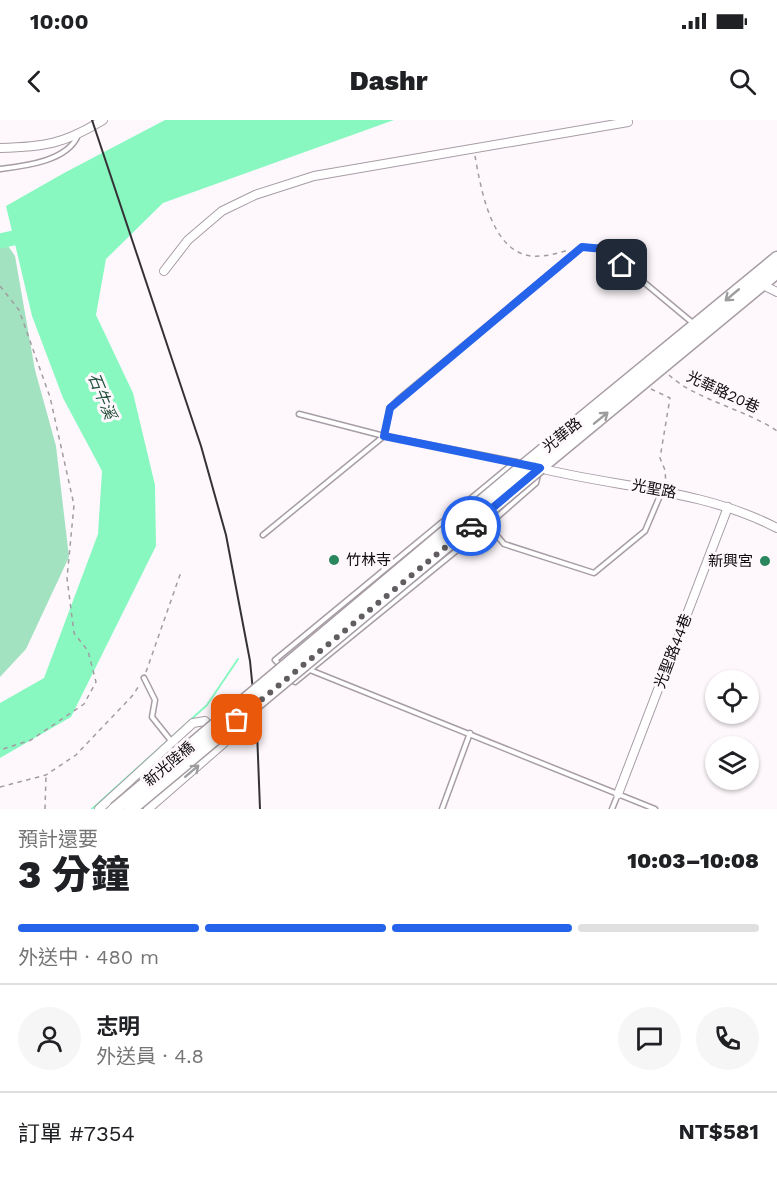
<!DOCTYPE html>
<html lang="zh-TW">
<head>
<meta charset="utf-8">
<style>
	body { margin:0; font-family:"Work Sans","Noto Sans TC",sans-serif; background:#f6f6f6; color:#202124; height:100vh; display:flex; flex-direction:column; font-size:22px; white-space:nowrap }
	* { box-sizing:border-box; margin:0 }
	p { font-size:20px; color:#757577 }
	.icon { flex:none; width:33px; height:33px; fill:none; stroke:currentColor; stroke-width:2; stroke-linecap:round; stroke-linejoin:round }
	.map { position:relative; height:689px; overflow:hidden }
	.sheet { display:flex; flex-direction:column; background:#fff; flex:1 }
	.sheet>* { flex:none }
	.fabs { position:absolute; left:705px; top:550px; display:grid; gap:12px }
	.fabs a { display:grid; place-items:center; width:54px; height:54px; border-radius:50%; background:#fff; box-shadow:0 2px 4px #0004; font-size:30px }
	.pin { position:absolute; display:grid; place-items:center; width:51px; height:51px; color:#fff; margin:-26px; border-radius:12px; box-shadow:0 3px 9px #0006 }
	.courier { position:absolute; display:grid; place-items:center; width:60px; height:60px; margin:-30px; border:4px solid #2563eb; border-radius:50%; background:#fff; color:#222; box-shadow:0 2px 8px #0007 }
	.summary em { font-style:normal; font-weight:800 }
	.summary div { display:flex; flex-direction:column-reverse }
	.summary { display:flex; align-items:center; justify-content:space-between; height:102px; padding:0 18px }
	h1 { font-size:39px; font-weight:800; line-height:45px }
	.bar { display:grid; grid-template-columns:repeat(4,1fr); gap:9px 6px; align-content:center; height:72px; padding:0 18px }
	.bar i { height:8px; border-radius:4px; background:#e0e0e0 }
	.bar .selected { background:#2563eb }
	.bar p { grid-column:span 4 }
	.line { display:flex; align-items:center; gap:15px; padding:0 18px; border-top:2px solid #e0e0e0 }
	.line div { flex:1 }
	.round { display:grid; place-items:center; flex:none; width:63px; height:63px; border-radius:32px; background:#f6f6f6 }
	.status { display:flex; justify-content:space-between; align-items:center; height:42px; padding:0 30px; background:#fff; direction:ltr }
	.status svg { height:16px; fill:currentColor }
	header { display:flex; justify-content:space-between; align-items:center; height:78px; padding:0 18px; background:#fff; font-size:27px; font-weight:800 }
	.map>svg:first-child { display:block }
</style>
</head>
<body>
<div class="status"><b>10:00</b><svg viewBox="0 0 49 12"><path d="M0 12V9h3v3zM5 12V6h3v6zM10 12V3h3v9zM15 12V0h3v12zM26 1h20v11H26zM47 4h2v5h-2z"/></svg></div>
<header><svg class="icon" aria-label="back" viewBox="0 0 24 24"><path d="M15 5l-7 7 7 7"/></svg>Dashr<svg class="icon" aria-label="search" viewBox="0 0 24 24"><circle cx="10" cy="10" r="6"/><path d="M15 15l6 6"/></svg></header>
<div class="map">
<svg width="777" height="689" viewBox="0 0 777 689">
	<rect width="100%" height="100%" fill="#fef8fd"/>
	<!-- green -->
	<path fill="#a3e2c0" d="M0,114L15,136L35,250L56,326L69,437L26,529L0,557Z"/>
	<!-- water -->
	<path fill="#89f8c0" d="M165,0H394L163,83L106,139L96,195L133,273L155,365L156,426L71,597L0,638V583L44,558L98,414L102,351L63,278L32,196L6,86L64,53Z"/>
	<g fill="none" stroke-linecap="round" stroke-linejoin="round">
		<!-- stream -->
		<path stroke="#89f8c0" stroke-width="2" d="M92,689L207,585L238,539"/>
		<!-- river -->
		<path stroke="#89f8c0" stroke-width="15" d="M0,121L32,114"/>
		<defs>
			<path id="service" d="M0,49C25,46 68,41 78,15
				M299,294L384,316L517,342
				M538,355L536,363L488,405L504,424L594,453L645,411L662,371
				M263,415L384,316L390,288L399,279L582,127L604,129L694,204
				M281,546L275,540L515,342
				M310,550L655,689
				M144,558L155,580L152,597L172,622
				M291,559L295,562L488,405
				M442,689L470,613
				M612,689L618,674"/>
			<path id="minor" d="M0,28C44,27 64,24 103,0
				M164,151L188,120L222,91L255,75L314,56L628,2
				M761,164L777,172
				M539,348C619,368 702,369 777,408
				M618,674L728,387
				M99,689L193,603L205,601L224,623L148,689"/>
			<path id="primary" d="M526,344L777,138
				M540,348L777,152"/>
		</defs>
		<!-- service casing -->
		<use href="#service" stroke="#a79da5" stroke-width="7"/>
		<!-- minor casing -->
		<use href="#minor" stroke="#a79da5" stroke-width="10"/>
		<!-- primary casing -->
		<use href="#primary" stroke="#a79da5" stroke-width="15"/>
		<!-- path -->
		<path stroke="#a19ca0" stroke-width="1.5" stroke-dasharray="4.5 4.5" stroke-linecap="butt" d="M475,36C481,69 491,131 531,136C544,137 556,134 568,130
			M0,166L19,190L50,277L74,385L67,458L74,513L88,531L96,562L84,584L31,620L0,630
			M669,255C696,280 745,289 777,311
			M651,269L670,278L660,338L665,350L666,364
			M146,552L181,452
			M0,667L46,655L76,635L133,575L140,564
			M45,689L46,656"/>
		<!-- service -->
		<use href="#service" stroke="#fff" stroke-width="4"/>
		<!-- minor -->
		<use href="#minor" stroke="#fff" stroke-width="8"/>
		<!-- primary -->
		<use href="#primary" stroke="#fff" stroke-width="12"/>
		<!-- rail -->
		<path stroke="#353235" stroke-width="2" d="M92,0L201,326L226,415L250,541L257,611L260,689"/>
		<defs>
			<path id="primary-bridge" d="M115,689L526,344
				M131,689L540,348"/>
		</defs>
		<!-- primary-bridge casing -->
		<use href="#primary-bridge" stroke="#a79da5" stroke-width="15" stroke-linecap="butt"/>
		<!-- primary-bridge -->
		<use href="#primary-bridge" stroke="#fff" stroke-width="12"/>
	</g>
	<!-- one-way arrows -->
	<defs><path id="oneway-shaft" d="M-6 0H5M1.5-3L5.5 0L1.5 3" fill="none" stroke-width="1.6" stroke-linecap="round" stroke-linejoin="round" transform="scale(1.5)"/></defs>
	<g stroke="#9e9d9e">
		<use href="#oneway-shaft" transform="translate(732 175) rotate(140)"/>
		<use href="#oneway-shaft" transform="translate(601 298) rotate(-39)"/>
		<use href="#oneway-shaft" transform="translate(192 651) rotate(-41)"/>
	</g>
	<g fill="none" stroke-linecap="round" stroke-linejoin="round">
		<!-- done -->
		<path stroke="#615d61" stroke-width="6" stroke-dasharray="0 10.8" d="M237,600L471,406"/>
		<!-- route -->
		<path stroke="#2563eb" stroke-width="8" d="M471,406L540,348L384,316L390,288L582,127L604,129L622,145"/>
	</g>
	<!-- markers -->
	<g fill="#29865d" stroke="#fef8fd" stroke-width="2">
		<circle cx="334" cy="440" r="6"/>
		<circle cx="765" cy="441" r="6"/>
	</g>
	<g text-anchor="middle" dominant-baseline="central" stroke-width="6" stroke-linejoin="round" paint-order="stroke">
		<!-- street labels -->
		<g font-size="15" fill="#0d0a0d" stroke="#fef8fd">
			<text transform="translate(723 272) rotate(25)">光華路20巷</text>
			<text transform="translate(562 315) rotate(-39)">光華路</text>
			<text transform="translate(654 369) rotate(11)">光聖路</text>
			<text transform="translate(673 531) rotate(-69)">光聖路44巷</text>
			<text transform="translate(169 644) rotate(-40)">新光陸橋</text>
		</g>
		<!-- poi labels -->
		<g font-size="15" fill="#0d0a0d" stroke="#fef8fd" text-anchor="start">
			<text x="346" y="440">竹林寺</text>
			<text x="753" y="441" text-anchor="end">新興宮</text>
		</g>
		<!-- water labels -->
		<g font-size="16" font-style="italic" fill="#204e38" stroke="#fef8fd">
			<text transform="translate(102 276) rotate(68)">石牛溪</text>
		</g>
	</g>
</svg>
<div class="fabs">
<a><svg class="icon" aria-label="locate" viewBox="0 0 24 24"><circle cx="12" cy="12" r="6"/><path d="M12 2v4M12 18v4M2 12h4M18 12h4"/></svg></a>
<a><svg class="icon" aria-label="layers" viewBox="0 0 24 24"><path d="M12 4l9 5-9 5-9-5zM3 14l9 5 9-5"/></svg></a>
</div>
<div class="pin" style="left:237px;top:600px;background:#ea580c"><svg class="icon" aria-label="bag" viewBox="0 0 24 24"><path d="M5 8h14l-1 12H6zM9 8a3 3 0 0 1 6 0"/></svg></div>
<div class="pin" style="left:622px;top:145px;background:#1f2937"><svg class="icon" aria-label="home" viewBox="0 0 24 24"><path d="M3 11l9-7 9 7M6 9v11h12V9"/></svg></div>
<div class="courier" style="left:471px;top:406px"><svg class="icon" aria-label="car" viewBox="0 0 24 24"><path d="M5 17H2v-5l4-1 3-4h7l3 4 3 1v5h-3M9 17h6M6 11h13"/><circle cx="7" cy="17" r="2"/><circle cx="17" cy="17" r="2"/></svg></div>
</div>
<section class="sheet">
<div class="summary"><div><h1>3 分鐘</h1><p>預計還要</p></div><em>10:03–10:08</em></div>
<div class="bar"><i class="selected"></i><i class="selected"></i><i class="selected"></i><i></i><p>外送中 · 480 m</p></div>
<div class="line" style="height:108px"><a class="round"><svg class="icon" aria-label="person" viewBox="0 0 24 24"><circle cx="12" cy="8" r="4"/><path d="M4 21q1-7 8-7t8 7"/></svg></a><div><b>志明</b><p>外送員 · 4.8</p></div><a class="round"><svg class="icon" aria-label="chat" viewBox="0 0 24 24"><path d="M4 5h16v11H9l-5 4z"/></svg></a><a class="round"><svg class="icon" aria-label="phone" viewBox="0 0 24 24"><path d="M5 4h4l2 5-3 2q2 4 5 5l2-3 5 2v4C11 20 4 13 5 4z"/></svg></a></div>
<div class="line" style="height:78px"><div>訂單 #7354</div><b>NT$581</b></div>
</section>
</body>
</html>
